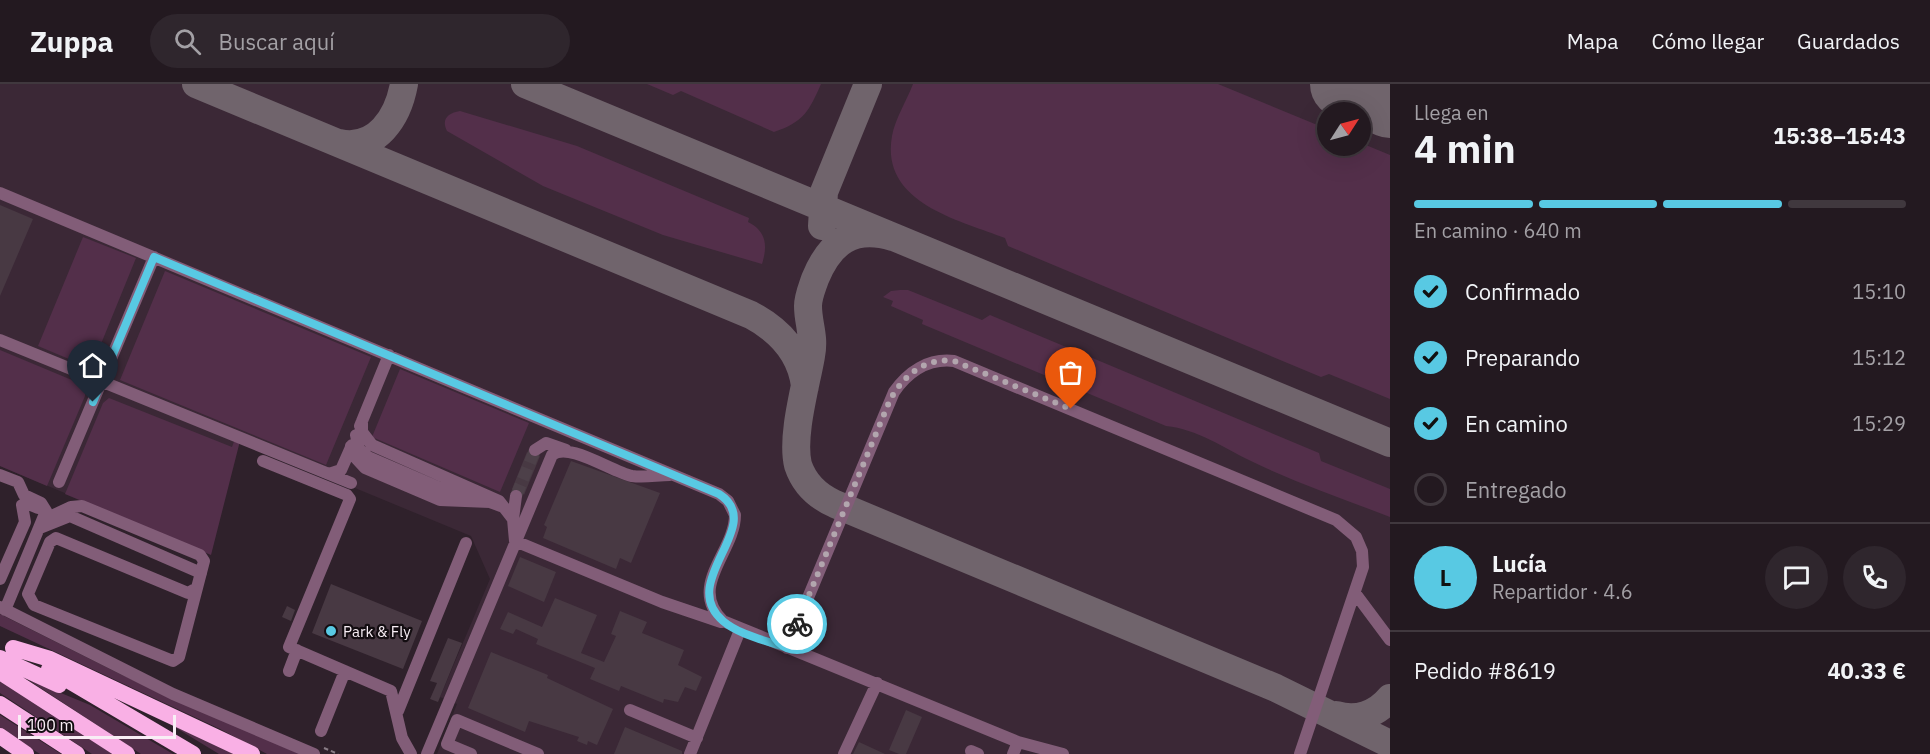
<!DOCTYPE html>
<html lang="es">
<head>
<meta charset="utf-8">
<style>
	body { margin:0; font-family:"IBM Plex Sans",sans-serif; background:#2f262d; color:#f1f3f6; height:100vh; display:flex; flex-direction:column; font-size:22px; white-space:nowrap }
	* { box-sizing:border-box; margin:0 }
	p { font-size:20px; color:#a3a0a5 }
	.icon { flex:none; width:33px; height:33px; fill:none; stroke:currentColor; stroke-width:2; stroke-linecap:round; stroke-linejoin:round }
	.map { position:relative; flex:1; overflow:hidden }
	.drawer { display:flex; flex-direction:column; background:#231920; width:540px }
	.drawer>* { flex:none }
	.needle { width:39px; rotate:54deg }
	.buttons { position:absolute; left:1317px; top:18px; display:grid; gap:12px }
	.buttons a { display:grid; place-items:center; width:54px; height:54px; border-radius:50%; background:#231920; box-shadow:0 6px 24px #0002,0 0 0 2px #40383e; font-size:30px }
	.scale { position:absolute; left:18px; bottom:15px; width:158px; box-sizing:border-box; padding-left:6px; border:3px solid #f8eef5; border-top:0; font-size:16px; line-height:21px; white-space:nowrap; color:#f8eef5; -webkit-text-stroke:4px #130d11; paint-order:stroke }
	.pin { position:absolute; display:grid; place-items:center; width:51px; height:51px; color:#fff; margin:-62px -26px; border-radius:50% 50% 50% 0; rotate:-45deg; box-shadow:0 0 6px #0007 }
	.pin .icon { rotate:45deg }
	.courier { position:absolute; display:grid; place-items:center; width:60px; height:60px; margin:-30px; border:4px solid #58c9e3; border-radius:50%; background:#fff; color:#222; box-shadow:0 2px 8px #0007 }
	.headline em { font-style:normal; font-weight:700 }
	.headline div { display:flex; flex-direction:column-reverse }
	.headline { display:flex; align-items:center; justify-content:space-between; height:102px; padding:0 24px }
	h1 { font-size:39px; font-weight:700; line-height:45px }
	.bar { display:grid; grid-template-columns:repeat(4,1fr); gap:9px 6px; align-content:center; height:72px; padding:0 24px }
	.bar i { height:8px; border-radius:4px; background:#40383e }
	.bar .on { background:#58c9e3 }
	.bar p { grid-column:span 4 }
	.line { display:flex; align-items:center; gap:15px; padding:0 24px; border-top:2px solid #40383e }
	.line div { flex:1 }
	.round { display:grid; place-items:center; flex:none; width:63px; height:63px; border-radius:32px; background:#2f262d }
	ol { padding:0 24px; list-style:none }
	li { display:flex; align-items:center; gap:18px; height:66px }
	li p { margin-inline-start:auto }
	li .icon { padding:6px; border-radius:50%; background:#58c9e3; color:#111; stroke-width:4 }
	li:last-child { color:#a3a0a5 }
	li i { width:33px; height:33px; border:3px solid #40383e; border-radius:50% }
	header { display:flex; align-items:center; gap:36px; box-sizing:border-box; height:84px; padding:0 30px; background:#231920; border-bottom:2px solid #40383e }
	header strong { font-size:28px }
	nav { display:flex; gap:33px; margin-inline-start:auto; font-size:21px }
	.search { width:420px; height:54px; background:#2f262d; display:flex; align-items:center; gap:15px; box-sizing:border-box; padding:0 21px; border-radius:33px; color:#a3a0a5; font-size:22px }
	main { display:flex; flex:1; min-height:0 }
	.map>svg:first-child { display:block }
</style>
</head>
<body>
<header>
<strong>Zuppa</strong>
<div class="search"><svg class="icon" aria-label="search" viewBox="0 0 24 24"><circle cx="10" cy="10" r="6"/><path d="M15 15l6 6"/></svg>Buscar aquí</div>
<nav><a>Mapa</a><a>Cómo llegar</a><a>Guardados</a></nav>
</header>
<main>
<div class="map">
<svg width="1390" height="670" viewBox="0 0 1390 670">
	<rect width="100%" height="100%" fill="#2f212b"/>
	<!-- built -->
	<path fill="#3b2836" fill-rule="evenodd" d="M0,0H1390V670H437L457,620L440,613L490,495L471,452L239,356L211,470L0,382ZM1328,28H1360V62H1328Z"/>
	<!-- green -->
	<path fill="#532f4a" d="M647,0H821C809,27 804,38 774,48L681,7L673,11Z
		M913,0H1218L1327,45L1328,62H1360L1361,59L1390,71V315L1329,290L1321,293L1008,162L1005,154C959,136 880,119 892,52C895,35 907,16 913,0Z
		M460,27L577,62L749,134L748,138C766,147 768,161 762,180L663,151L543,102L447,47C441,35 448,29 460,27Z
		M83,153L136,174L92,282L88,283L38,262Z
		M165,187L371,273L326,381L120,296Z
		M900,206H908L982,236L990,231L1319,369L1321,377L1390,405V433C1344,415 1296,399 1251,377C1224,364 1197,345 1166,342L922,240L923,236L891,222L893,217L883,213L891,207Z
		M0,266L79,299L85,304V312L47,402L0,382Z
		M400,285L529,339L500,408L372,353Z
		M109,314L232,363L235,355L240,357L211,471L65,410L103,319Z
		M0,530L122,591L300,670H267L220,645L0,542Z
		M27,595L90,621L173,670H141Z
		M0,597L118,670H92L0,609Z
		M0,631L61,670H40L0,644Z
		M173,642L242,670H219Z"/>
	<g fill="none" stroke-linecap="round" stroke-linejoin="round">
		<!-- taxiway -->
		<path stroke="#70646c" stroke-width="28" d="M196,0L751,231C779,246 801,269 805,302
			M525,0L1390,359
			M339,59C377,67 398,33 404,0
			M822,142L824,108L868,0
			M893,153C853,141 830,158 815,195C812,204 808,213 808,222C808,240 815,252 811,272C806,301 791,352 798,381C804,399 817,412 835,420L1276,604L1390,660
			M1336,631C1356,637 1376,631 1390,614"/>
		<!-- runway -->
		<path stroke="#70646c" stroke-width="70" d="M1345,0L1390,19"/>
	</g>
	<!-- building -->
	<path fill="#483943" d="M0,121L33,135L0,212Z
		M527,368L532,374L540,372L524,411L520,405H512Z
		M571,377L660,409L631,479L620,474L616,485L543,454L547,443L544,441Z
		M520,473L556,488L544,518L508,502Z
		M331,500L422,537L403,585L312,549Z
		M555,514L597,531L581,569L604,578L616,552L611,550L620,527L647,538L642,549L684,566L678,581L702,593L696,607L685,603L678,618L664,615L663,619L621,602L619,607L590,595L595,584L536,560L538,555L516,545L513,550L500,545L508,528L542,543Z
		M287,522L295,526L291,537L282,533Z
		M448,554L462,559L438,618L430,615L437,599L430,597Z
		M491,568L548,591L547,594L613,625L597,661L588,657L587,661L577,657L579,653L529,637L525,648L468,624Z
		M906,626L922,633L906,670H899L889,666Z
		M625,643L682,667V670H614Z
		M859,658L885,670H853Z"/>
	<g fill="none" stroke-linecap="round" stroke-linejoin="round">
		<!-- minor-tunnel -->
		<path stroke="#4d4049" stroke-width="12" stroke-dasharray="12 6" stroke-linecap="butt" d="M516,412L535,366"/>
		<!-- path -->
		<path stroke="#887c85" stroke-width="2" stroke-dasharray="4.5 3" stroke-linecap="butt" d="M324,664L338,670"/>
		<!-- minor -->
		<path stroke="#825d78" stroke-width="12" d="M0,109L719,410L728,417L735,431C735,468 687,502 723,537L1018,658L1063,670
			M0,256L351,399
			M362,337V348L372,361L499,417L513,435L515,457L662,518L721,538
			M360,342L389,271
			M356,351L359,365L368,373L449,408L469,411
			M351,362L353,371L365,384L440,416L490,418L501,422
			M535,366L546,359L566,366
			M263,377L347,411L350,415L289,563L391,607L402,654L411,670
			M329,390L341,386L352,361
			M0,391L18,398L24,411L41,419L46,427L5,526
			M59,398L154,173
			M513,435L516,412
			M43,436L71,423L82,422L200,471L204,477L179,573L173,577L34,521L28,510L50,458L56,454L188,509L197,504
			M40,444L70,432L201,489
			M0,495L25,438L22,421L26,419L38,424
			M1355,509L1390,556
			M0,523L173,610L314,670
			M787,564L894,308C908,288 928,274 954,277L1336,436L1356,453L1362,467L1363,483L1300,670
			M289,587L297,566
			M630,626L697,654
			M398,627L466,459
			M321,647L345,587
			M971,667L978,670
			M427,670L552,371C568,357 612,388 632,392C645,394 657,391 670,391
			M471,670L447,660L457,636L538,670
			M690,670L740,546
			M844,670L877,599
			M1013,670L1018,658"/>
		<!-- highway -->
		<path stroke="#f9b0e5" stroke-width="16" d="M13,564L50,575L252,670
			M0,574L59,601
			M49,585L193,670
			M0,588L127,670
			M0,620L77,670
			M0,652L26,670"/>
	</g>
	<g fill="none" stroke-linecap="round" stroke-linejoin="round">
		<!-- done -->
		<path stroke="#b2a6ae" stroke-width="6" stroke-dasharray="0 10.8" d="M797,540L890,316C903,292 925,273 954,277L1071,325"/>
		<!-- route -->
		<path stroke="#58c9e3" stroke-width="8" d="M93,318L154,173L719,410C768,441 676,497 723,537C739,551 768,557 787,564L797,540"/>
	</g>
	<!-- markers -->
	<circle fill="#58c9e3" stroke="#130d11" stroke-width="2" cx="331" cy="547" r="6"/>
	<g text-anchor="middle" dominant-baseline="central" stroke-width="4.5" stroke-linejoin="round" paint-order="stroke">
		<!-- poi labels -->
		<g font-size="15" fill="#f8eef5" stroke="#130d11" text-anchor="start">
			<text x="343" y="547">Park &amp; Fly</text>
		</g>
	</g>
</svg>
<div class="buttons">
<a><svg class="needle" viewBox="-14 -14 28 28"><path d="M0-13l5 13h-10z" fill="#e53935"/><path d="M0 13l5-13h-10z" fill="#a3a0a5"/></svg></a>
</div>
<div class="scale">100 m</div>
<div class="pin" style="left:1071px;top:325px;background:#ea580c"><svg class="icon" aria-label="bag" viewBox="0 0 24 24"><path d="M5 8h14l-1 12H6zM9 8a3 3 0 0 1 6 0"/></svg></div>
<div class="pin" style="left:93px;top:318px;background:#1f2937"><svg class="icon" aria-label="home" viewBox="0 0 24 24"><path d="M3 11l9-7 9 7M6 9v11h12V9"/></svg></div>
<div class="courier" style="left:797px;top:540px"><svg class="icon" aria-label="bike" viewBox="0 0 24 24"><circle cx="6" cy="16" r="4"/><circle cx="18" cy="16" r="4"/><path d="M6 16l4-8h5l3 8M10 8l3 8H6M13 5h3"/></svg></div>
</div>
<section class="drawer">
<div class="headline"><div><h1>4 min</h1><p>Llega en</p></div><em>15:38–15:43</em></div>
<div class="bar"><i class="on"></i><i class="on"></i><i class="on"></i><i></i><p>En camino · 640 m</p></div>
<ol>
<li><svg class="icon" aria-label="check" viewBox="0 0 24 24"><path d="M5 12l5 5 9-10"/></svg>Confirmado<p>15:10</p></li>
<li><svg class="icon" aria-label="check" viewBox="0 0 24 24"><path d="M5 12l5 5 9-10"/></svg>Preparando<p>15:12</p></li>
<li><svg class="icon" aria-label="check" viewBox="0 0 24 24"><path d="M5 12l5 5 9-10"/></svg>En camino<p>15:29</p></li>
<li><i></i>Entregado</li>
</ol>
<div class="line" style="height:108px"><b class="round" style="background:#58c9e3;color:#111">L</b><div><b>Lucía</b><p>Repartidor · 4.6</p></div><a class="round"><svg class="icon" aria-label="chat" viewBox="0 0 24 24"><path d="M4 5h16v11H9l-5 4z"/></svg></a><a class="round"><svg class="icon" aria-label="phone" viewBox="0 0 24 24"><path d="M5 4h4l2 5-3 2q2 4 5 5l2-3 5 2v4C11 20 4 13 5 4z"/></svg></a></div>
<div class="line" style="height:78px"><div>Pedido #8619</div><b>40.33 €</b></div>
</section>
</main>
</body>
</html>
